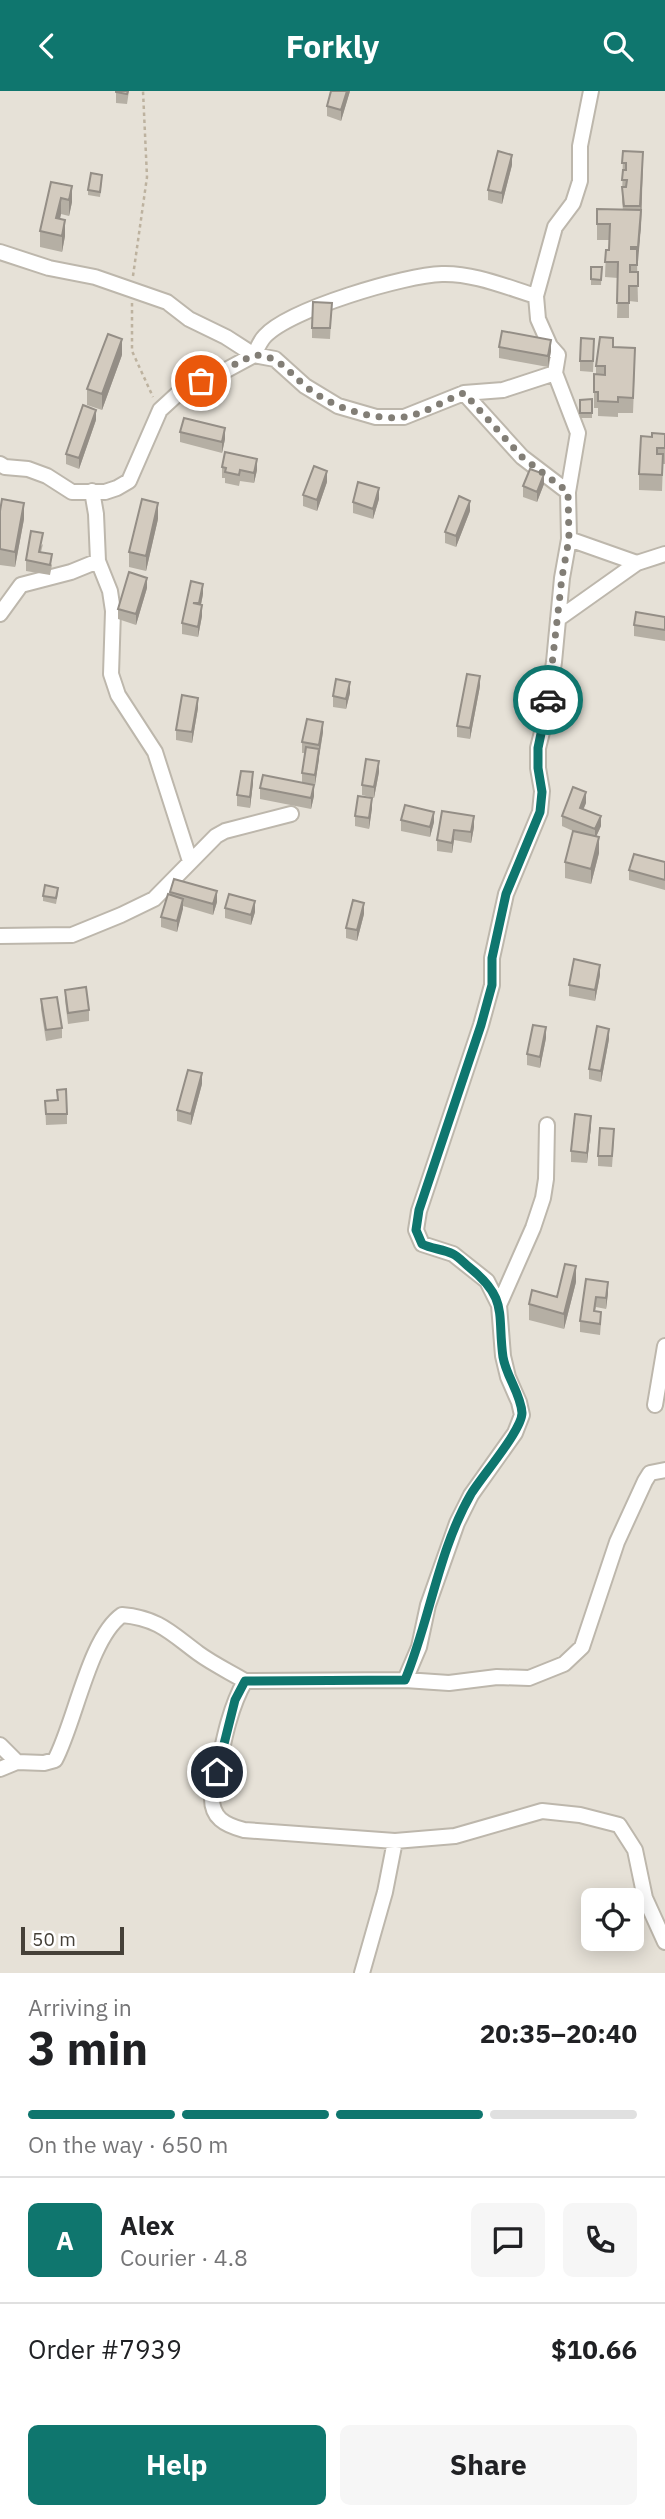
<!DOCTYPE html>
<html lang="en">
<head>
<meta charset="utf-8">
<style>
	body { margin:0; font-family:"IBM Plex Sans",sans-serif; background:#f6f6f6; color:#202124; height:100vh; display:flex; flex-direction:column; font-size:26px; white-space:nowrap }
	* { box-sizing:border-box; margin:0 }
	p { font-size:23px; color:#757577 }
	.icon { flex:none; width:38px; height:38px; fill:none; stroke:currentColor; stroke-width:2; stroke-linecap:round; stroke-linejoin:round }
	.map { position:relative; height:1882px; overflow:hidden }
	.side { display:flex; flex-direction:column; background:#fff; flex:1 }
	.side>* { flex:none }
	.controls { position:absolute; left:581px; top:1797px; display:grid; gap:14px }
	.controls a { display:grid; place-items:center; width:63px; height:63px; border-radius:10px; background:#fff; box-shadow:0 4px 18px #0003; font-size:35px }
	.scale { position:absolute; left:21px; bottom:18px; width:103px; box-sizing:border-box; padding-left:7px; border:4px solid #454038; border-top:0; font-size:19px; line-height:24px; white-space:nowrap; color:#454038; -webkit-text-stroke:5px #fff; paint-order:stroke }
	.pin { position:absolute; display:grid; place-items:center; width:60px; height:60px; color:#fff; margin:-30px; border:4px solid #fff; border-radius:50%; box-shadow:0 2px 7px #0007 }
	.courier { position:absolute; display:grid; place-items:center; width:70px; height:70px; margin:-35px; border:5px solid #0f766e; border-radius:50%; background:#fff; color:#222; box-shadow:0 2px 9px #0007 }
	.head em { font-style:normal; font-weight:800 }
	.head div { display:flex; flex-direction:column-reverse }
	.head { display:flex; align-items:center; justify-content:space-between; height:119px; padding:0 28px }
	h1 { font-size:46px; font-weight:800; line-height:52px }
	.bar { display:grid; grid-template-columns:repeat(4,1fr); gap:10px 7px; align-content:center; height:84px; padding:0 28px }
	.bar i { height:9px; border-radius:5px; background:#e0e0e0 }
	.bar .active { background:#0f766e }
	.bar p { grid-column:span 4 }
	.line { display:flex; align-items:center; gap:18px; padding:0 28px; border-top:2px solid #e0e0e0 }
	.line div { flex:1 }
	.round { display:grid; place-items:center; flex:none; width:74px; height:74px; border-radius:10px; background:#f6f6f6 }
	.primary-button { display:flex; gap:14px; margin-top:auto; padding:14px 28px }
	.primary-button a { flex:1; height:80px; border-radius:10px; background:#0f766e; color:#fff; font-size:28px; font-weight:800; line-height:80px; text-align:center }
	.primary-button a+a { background:#f6f6f6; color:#202124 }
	header { display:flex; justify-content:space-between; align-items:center; height:91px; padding:0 28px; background:#0f766e; color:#fff; font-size:32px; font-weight:800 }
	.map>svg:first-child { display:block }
</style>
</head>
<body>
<header><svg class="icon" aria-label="back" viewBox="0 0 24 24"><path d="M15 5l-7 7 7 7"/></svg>Forkly<svg class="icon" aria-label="search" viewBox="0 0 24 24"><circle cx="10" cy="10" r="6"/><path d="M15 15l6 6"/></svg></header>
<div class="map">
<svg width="665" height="1882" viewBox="0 0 665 1882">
	<rect width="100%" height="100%" fill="#f3f0e9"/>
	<!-- residential -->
	<path fill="#e6e1d7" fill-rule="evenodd" d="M0,0H665V1882H0ZM593,1810H632V1848H593Z"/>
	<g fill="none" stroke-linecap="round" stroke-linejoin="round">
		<defs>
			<path id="minor" d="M0,161L49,177L95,186L167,211L189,228L226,246L254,264C257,258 260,250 265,245C290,218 405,184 442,183C474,182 506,196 536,205
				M464,302L522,366L568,401
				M0,373L5,376L28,378L47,385L72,401H105L117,397L129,390L160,319L184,297L217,284L254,264L275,268L305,295L338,315L376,326H404L464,302L503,299L555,282
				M92,400L96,423L98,470L110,500L113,520L111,583L118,604L155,661L190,770
				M569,448L637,472
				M0,523L21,494L71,481L98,470
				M558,528L637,472L665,463
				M0,845L72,844L121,824L154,808L216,745L225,740L291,723
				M499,1214L533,1137L543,1107L546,1088L547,1034
				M655,1314L665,1255
				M665,1379L650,1382L645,1390L617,1451L582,1556L564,1573L529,1587L497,1586L449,1592L405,1589L245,1590C226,1623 221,1667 212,1705C211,1727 225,1734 244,1739L395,1750L455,1745L542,1720L580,1724L619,1734L635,1759L645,1807L665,1851
				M405,1589L419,1556L428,1514L457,1432L471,1404L515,1342L522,1324L519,1311L508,1286L503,1265L499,1214L487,1190L453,1163L422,1153L416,1139L419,1120L481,934L492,894V867L506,803L540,721L542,700L538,677V657L545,629L554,571L562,487L569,448L568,401L578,342L555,282L558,264L550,255L538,228L536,205L555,136L573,112L580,90V55L591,0
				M0,1654L17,1671L44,1672L55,1669C75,1632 89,1547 122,1524C158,1527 171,1542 198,1562C213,1573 230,1581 245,1590
				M0,1678L17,1671
				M362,1882L385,1801L395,1750"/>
		</defs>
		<!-- minor casing -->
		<use href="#minor" stroke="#bdb7ac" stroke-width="18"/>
		<!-- path -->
		<path stroke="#bdb29f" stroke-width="2.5" stroke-dasharray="3.5 3.5" stroke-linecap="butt" d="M133,185L147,86L143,0
			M132,212V260L153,306"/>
		<!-- minor -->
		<use href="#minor" stroke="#fff" stroke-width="14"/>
	</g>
	<!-- wall -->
	<path fill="#b5afa4" d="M116,0H129L127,13L116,12Z
		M350,0L341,30L327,25V15Z
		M623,60L643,76L641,135L637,171L638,211L629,210V227H617L618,187L605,186L606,159H609V149H597V118L623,119L622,111Z
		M512,74L502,113L488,109V99Z
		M102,89L100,106L88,104V99Z
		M51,91L72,111L69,125L61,123L60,128L65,145L62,161L40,156V140Z
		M591,176H602L601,194H591Z
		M332,212L330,248L312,247V237Z
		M499,256L551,260L548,276L499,267Z
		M613,256L635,272L633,322H618V326L598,325V317H594V283H596V275Z
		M594,258L593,281L580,280V270Z
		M122,264L102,319L87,314V298Z
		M592,308V327H580V309Z
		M96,329L79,378L66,373V363Z
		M180,341L225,348L222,362L180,351Z
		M665,343V373H663L662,400L639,399V383L652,346Z
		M222,376L257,379L254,392L240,390L239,395L225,392V387H222Z
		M327,391L317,420L303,415V404Z
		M544,393L537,411L523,406V395Z
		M379,408L373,428L353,422V411Z
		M0,420L24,428L15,476L0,474Z
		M470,420L456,456L445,452V441Z
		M158,428L146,480L129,476V461Z
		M43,453L41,461L52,474L50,484L26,480V469Z
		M147,497L136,534L118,528V518Z
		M203,503L201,514L202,525L198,546L182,543V532Z
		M665,526V550L634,545V534Z
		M480,595L470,648L457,646V635Z
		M350,602L346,618L333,616V605Z
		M198,617L192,652L176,649V639Z
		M323,641L315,694H314V705L311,718L260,708V697L302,692V682L305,662H302V651Z
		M379,681L374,707L362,704V694Z
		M253,692L250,717L237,715V704Z
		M586,712L583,718L601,735L596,746L599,762L591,793L565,787V771L573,740L562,735V725Z
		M372,717L369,738L355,735V725Z
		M442,720L474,736L471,752L454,749L452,762L437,760V749Z
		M401,729L434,731L430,746L401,740Z
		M665,771V799L629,789V779Z
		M170,801L217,811L213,824L183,815L177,841L161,836V826L170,804Z
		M58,802L56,813L43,810V805Z
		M225,817L255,821L251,834L225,827Z
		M364,823L357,850L346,847V837Z
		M600,884L595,910L569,905V894Z
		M65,899L89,919V930L68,933L65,909Z
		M41,908L62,937V947L46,950L41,918Z
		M546,947L540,977L527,974V963Z
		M609,948L601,991L589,988V978Z
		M202,993L191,1034L177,1030V1019Z
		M45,1010L67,1023V1033L46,1034Z
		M591,1035L587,1072L571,1071V1060Z
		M614,1048L612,1076L598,1075V1065Z
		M586,1188L608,1202L606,1218L596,1216L595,1220L601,1232L600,1244L580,1241V1230Z
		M576,1191L564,1238L529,1229V1213L557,1206Z"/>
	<!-- shaded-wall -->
	<path fill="#948e86" d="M347,0H350L341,30V19Z
		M643,61L641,135L638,171V156L640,126Z
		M512,64V74L502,113V102Z
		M72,95V111L69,125V109Z
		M61,107V123L56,143V127Z
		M65,129V145L62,161V145Z
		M122,248V264L102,319V303Z
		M551,249V260L548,276V265Z
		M96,319V329L79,378V367Z
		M225,337V348L222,362V351Z
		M257,368V379L254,392V382Z
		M327,380V391L317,420V409Z
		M544,383V393L537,411V401Z
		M379,397V408L373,428V418Z
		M470,410V420L456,456V445Z
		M24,412V428L15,476V461Z
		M158,412V428L146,480V465Z
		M147,487V497L136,534V523Z
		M203,493V503L199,523V512Z
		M202,514V525L198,546V536Z
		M480,585V595L470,648V637Z
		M350,591V602L346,618V608Z
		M198,607V617L192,652V641Z
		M323,631V641L319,665V654Z
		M319,658V668L315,694V684Z
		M379,670V681L374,707V696Z
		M253,681V692L250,717V706Z
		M314,694V705L311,718V707Z
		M586,701V712L580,727V717Z
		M372,707V717L369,738V727Z
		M434,721V731L430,746V736Z
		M474,725V736L471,752V741Z
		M601,725V735L595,748V738Z
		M454,739V749L452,762V752Z
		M599,746V762L591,793V778Z
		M217,800V811L213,824V813Z
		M183,808V818L177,841V830Z
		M255,810V821L251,834V824Z
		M364,812V823L357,850V839Z
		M600,874V884L595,910V899Z
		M546,936V947L540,977V966Z
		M609,938V948L601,991V980Z
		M202,982V993L191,1034V1023Z
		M591,1025V1035L587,1072V1062Z
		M576,1175V1191L564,1238V1223Z
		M608,1191V1202L606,1218V1207Z"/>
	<!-- building -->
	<path fill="#d3cbbf" stroke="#948e86" stroke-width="2" d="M116,0H128L127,3L116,1Z
		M331,0H347L341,19L327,15Z
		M498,60L512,64L502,102L488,99Z
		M623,60L643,61L640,115H624L622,96H626L627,89H622L623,79H626V72H622Z
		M91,82L102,84L100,101L88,99Z
		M51,91L72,95L69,109L61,107L56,127L65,129L62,145L40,140Z
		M597,118L641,119L638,156H631V158H637V174H630V181H638V195H629V212H617L618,171H605L606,159H609L610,133H597Z
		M591,176H602L601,189L591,188Z
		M313,211L332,212L330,237H312Z
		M502,240L551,249L548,265L499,256Z
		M108,243L122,248L102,303L87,298Z
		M600,246L613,247V256L635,257L633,307L618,306V311L598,310V301H594V283L605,284V275H596Z
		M581,247L594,248L593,270H580Z
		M592,308V322H580V309Z
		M83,314L96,319L79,367L66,363Z
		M184,327L225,337L222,351L180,341Z
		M652,342L665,343V357H657V363H663L662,384L639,383L641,345L652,346Z
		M225,361L257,368L254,382L240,379L239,384L225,381L226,377L222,376Z
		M314,375L327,380L317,409L303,404Z
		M530,378L544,383L537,401L523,395Z
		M358,391L379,397L373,418L353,411Z
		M459,405L470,410L456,445L445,441Z
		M2,408L24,412L15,461L0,458V420Z
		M142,408L158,412L146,465L129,461Z
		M31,440L43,442L39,461L52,463L50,474L26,469Z
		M129,481L147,487L136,523L118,518Z
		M191,490L203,493L199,512H193L202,514L198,536L182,532Z
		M636,521L665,526V539L634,534Z
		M467,583L480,585L470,637L457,635Z
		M336,588L350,591L346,608L333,605Z
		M182,604L198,607L192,641L176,639Z
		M307,628L323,631L319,654L302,651Z
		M306,656L319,658L315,684L302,682Z
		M366,668L379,670L374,696L362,694Z
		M241,680L253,681L250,706L237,704Z
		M263,684L314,694L311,707L260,697Z
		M573,696L586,701L580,717L601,725L595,738L562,725Z
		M358,705L372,707L369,727L355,725Z
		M405,714L434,721L430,736L401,729Z
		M442,720L474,725L471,741L454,739L452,752L437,749Z
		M573,740L599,746L591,778L565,771Z
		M634,763L665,771V789L629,779Z
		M174,788L217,800L213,813L170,801Z
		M45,794L58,797L56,807L43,805Z
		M168,803L183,808L177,830L161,826Z
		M229,803L255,810L251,824L225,817Z
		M353,809L364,812L357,839L346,837Z
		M574,868L600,874L595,899L569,894Z
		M86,896L89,919L68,922L65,899Z
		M57,906L62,937L46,939L41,908Z
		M533,934L546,936L540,966L527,963Z
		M597,935L609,938L601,980L589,978Z
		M188,979L202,982L191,1023L177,1019Z
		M66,998L67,1023H46L45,1010L58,1009L57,999Z
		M575,1023L591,1025L587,1062L571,1060Z
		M600,1037L614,1038L612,1065H598Z
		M565,1173L576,1175L564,1223L529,1213L532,1199L557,1206Z
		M586,1188L608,1191L606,1207L596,1206L594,1220L601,1221L600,1233L580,1230Z"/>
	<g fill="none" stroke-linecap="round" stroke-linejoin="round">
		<!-- done -->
		<path stroke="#827e76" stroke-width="7" stroke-dasharray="0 12.6" d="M201,290L254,264C277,264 287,279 303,293C328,315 370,330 404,326C425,323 444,309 464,302L522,366L568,401L569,448L562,486L548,609"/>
		<!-- route -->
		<path stroke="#0f766e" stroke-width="9" d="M217,1681L235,1609L245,1590L405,1589C430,1529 438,1460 471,1403C482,1385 522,1339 522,1322C521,1303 506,1285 503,1266C497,1223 509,1208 469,1176C464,1172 459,1166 453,1163C443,1158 432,1158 422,1153L416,1139L419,1119L481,934L492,894V867L506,803L540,721L542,701L538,677V657L548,609"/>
	</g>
</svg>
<div class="controls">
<a><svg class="icon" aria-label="locate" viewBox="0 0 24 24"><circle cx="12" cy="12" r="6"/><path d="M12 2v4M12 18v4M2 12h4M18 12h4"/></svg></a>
</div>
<div class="scale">50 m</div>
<div class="pin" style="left:201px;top:290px;background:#ea580c"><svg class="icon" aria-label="bag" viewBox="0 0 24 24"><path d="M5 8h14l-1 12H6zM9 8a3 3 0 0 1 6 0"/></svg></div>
<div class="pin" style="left:217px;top:1681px;background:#1f2937"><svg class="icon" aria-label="home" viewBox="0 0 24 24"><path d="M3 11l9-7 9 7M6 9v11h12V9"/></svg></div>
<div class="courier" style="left:548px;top:609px"><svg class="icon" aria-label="car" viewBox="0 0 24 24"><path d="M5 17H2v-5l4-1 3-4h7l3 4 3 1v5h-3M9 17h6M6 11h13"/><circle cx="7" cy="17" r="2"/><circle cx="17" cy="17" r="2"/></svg></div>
</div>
<section class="side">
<div class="head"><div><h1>3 min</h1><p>Arriving in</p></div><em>20:35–20:40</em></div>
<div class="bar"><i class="active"></i><i class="active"></i><i class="active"></i><i></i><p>On the way · 650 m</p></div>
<div class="line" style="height:126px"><b class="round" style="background:#0f766e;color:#fff">A</b><div><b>Alex</b><p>Courier · 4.8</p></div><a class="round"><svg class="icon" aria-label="chat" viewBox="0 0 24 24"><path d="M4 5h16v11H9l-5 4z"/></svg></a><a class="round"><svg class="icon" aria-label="phone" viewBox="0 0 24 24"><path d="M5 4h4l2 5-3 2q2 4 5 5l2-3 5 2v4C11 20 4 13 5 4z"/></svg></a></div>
<div class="line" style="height:91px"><div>Order #7939</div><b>$10.66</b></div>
<div class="primary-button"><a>Help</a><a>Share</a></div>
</section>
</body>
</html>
